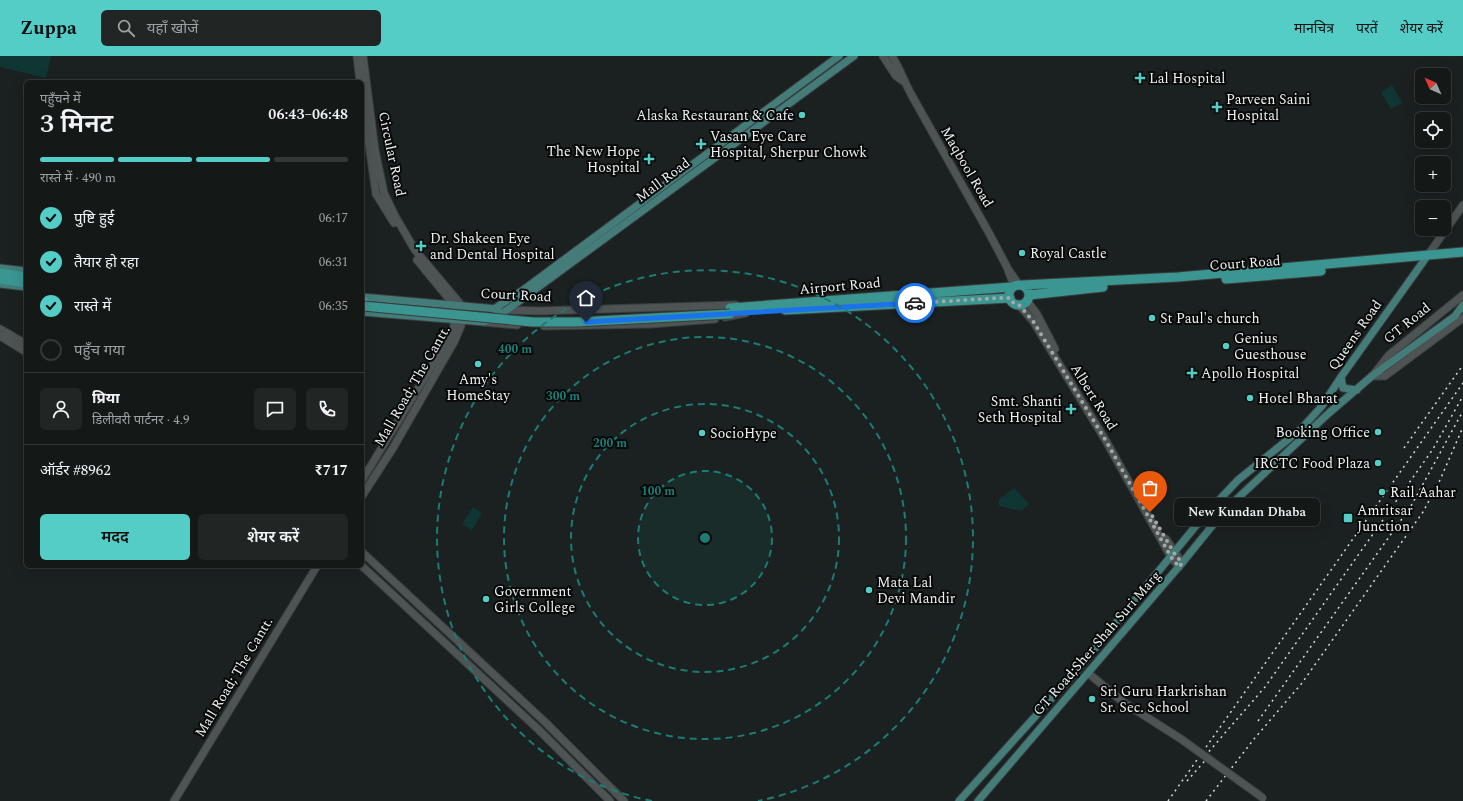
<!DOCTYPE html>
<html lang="hi">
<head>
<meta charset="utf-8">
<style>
	body { margin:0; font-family:Spectral,"Noto Sans Devanagari",serif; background:#212625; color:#f1f3f6; height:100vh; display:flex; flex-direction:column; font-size:15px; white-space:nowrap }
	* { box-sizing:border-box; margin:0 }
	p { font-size:13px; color:#9da0a2 }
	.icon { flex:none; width:22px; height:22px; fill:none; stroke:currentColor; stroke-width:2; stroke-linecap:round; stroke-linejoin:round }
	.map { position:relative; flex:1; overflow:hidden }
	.side { position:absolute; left:24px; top:24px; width:340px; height:488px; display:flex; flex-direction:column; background:#141918; border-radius:6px; box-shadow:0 4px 16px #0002,0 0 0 1px #333837 }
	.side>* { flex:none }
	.needle { width:26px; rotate:315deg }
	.fabs { position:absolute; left:1415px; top:12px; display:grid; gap:8px }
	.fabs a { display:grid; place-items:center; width:36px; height:36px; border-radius:6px; background:#141918; box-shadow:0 4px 16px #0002,0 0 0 1px #333837; font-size:20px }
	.pin { position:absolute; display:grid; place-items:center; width:34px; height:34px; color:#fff; margin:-41px -17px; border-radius:50% 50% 50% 0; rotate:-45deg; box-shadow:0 0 4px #0007 }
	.pin .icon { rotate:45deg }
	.courier { position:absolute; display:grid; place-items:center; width:40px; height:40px; margin:-20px; border:3px solid #1a73e8; border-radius:50%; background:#fff; color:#222; box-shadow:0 1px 5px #0007 }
	.bubble { position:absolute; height:28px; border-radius:6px; background:#141918; box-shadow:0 4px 16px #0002,0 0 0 1px #333837; font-size:13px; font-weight:600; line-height:28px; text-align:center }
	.summary em { font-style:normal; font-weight:600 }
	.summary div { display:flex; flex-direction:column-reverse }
	.summary { display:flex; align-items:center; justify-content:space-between; height:68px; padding:0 16px }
	h1 { font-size:26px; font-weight:600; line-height:30px }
	.bar { display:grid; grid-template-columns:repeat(4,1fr); gap:6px 4px; align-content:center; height:48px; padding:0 16px }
	.bar i { height:5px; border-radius:3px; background:#333837 }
	.bar .selected { background:#54cdc6 }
	.bar p { grid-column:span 4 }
	.line { display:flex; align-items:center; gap:10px; padding:0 16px; border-top:1px solid #333837 }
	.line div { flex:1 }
	.round { display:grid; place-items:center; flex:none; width:42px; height:42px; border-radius:6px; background:#212625 }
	ol { padding:0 16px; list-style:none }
	li { display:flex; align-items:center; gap:12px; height:44px }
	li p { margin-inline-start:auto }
	li .icon { padding:4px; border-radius:50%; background:#54cdc6; color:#111; stroke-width:4 }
	li:last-child { color:#9da0a2 }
	li i { width:22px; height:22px; border:2px solid #333837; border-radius:50% }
	.primary-button { display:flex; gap:8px; margin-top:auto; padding:8px 16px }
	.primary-button a { flex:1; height:46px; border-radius:6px; background:#54cdc6; color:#111; font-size:16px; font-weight:600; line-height:46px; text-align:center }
	.primary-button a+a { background:#212625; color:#f1f3f6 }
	header { display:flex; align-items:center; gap:24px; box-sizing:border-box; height:56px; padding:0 20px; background:#54cdc6; color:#111 }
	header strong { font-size:19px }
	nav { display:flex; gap:22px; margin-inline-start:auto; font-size:14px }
	.search { width:280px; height:36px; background:#212625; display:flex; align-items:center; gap:10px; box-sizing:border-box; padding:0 14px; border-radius:6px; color:#9da0a2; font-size:15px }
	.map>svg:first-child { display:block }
</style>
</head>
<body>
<header>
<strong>Zuppa</strong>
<div class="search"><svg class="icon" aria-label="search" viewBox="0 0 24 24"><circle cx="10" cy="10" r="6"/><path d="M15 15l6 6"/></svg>यहाँ खोजें</div>
<nav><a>मानचित्र</a><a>परतें</a><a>शेयर करें</a></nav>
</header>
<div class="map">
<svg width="1463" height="745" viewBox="0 0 1463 745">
	<rect width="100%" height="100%" fill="#1b2120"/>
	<!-- green -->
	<path fill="#103634" d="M0,0H51L46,22L0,11Z
		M1392,29L1402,47L1391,53L1381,36Z
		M1014,432L1029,448L1021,455L999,450V443Z
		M473,451L482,457L472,474L462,468Z"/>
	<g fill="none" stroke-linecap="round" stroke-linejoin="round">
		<defs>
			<path id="secondary" d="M357,0L360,26
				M883,0L896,20L903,25
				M892,0C900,13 904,25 911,38L989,177L1007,211L1014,230
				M362,39L376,138L394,167
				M1428,199L1463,149
				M1008,213L1019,229
				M1027,245L1037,258L1055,293
				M1019,249L1033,265L1106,385L1171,501L1179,511
				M507,254L539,255L736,249
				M725,261L746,257
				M484,266L517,269
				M544,270L651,268L715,263
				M0,273L26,288
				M0,280L26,296
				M1374,318L1389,299L1463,239
				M1372,320H1385L1463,262
				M362,424L448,284L454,271V249L417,204
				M362,440L393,392L454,286L461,270L462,250L415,194L395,160L384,137L375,94L363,0
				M1166,483L1182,507
				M362,496L545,666L624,745
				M362,510L539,674L610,745
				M1088,617L1123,646L1181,683
				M174,745L317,510"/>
			<path id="primary" d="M0,212L26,215
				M0,228L26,231
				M362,241L498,253
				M494,253L523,234L839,0
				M362,256L484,266L507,254L854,0
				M1341,321L1343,332L1357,334
				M959,745L1078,613L1204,460L1238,424L1301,373L1322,350L1341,321L1428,199
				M978,745L1182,507L1225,454L1329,357L1372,320L1455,260L1463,249"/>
			<path id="highway" d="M0,217L26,221
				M0,223L26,227
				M1226,223L1321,215
				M1009 239a10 10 0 1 1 20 0a10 10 0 1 1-20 0Z
				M1023,229L1178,221L1463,196
				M1029,239L1103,231
				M362,245H364
				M730,252L1012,231
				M785,254L1010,242"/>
		</defs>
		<!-- secondary casing -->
		<use href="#secondary" stroke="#393d3d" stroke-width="9"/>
		<!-- primary casing -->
		<use href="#primary" stroke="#393d3d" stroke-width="9"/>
		<!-- highway casing -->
		<use href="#highway" stroke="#393d3d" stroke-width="11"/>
		<!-- secondary -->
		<use href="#secondary" stroke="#4e5454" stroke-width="7"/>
		<!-- primary -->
		<use href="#primary" stroke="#437c79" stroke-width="7"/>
		<!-- highway -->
		<use href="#highway" stroke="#3b9691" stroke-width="9"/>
		<!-- rail -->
		<path stroke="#d6dada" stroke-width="1.5" stroke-dasharray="2 4" stroke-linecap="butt" d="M1404,392L1463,309
			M1258,665L1411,450L1463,355
			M1205,700L1265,631L1433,393L1463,340
			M1187,725L1211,698
			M1168,745L1463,327
			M1206,745L1254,683L1302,627L1423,456L1440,424L1463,371"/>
		<defs>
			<path id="secondary-bridge" d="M1181,683L1263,742"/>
			<path id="highway-bridge" d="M363,250L533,266H575L730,258"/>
		</defs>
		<!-- secondary-bridge casing -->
		<use href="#secondary-bridge" stroke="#393d3d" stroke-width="9" stroke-linecap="butt"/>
		<!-- highway-bridge casing -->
		<use href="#highway-bridge" stroke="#393d3d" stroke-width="11" stroke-linecap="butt"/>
		<!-- secondary-bridge -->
		<use href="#secondary-bridge" stroke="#4e5454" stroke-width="7"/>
		<!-- highway-bridge -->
		<use href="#highway-bridge" stroke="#3b9691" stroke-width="9"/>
	</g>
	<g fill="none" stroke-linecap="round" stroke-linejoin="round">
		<!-- done -->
		<path stroke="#a4a9a8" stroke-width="4" stroke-dasharray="0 7.2" d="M915,247L1000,242H1010L1012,246L1019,249L1033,265L1106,385L1171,501L1179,511L1182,507L1174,497L1150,456"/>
		<!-- route -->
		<path stroke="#1a73e8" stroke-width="5" d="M586,266L915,247"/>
	</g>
	<!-- distance rings -->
	<circle cx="705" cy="482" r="67" fill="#1a7c75" fill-opacity=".12"/>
	<g fill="none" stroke="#1a7c75" stroke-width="2" stroke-dasharray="7 5">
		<circle cx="705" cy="482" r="67"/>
		<circle cx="705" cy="482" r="134"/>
		<circle cx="705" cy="482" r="201"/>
		<path d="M652 745A268 268 0 1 1 758 745"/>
	</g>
	<!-- markers -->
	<g fill="#54cdc6" stroke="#070a09" stroke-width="1.5">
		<path d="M1138 16h4v4h4v4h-4v4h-4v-4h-4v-4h4z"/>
		<path d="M1215 45h4v4h4v4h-4v4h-4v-4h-4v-4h4z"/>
		<circle cx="802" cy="59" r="4"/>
		<path d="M699 82h4v4h4v4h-4v4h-4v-4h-4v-4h4z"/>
		<path d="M647 97h4v4h4v4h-4v4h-4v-4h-4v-4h4z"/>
		<path d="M419 184h4v4h4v4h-4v4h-4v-4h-4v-4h4z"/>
		<circle cx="1022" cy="197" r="4"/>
		<circle cx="1152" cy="262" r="4"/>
		<circle cx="1226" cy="290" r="4"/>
		<circle cx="478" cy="308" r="4"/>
		<path d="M1190 311h4v4h4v4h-4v4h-4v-4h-4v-4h4z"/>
		<circle cx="1250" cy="342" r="4"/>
		<path d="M1069 347h4v4h4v4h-4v4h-4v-4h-4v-4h4z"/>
		<circle cx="1378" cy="376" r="4"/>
		<circle cx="702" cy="377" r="4"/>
		<circle cx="1378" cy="407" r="4"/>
		<circle cx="1382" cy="436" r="4"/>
		<rect x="1343" y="457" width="10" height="10" rx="2"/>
		<circle cx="869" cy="534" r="4"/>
		<circle cx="486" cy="543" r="4"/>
		<circle cx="1092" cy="643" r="4"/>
	</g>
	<g text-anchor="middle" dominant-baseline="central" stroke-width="4" stroke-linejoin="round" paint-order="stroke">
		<!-- poi labels -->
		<g font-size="14" fill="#eef2f2" stroke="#070a09" text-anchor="start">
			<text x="1149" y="22">Lal Hospital</text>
			<text x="1226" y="43">Parveen Saini<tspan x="1226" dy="16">Hospital</tspan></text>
			<text x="794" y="59" text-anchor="end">Alaska Restaurant &amp; Cafe</text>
			<text x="710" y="80">Vasan Eye Care<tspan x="710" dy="16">Hospital, Sherpur Chowk</tspan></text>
			<text x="640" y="95" text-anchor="end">The New Hope<tspan x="640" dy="16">Hospital</tspan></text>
			<text x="430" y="182">Dr. Shakeen Eye<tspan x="430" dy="16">and Dental Hospital</tspan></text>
			<text x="1030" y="197">Royal Castle</text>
			<text x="1160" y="262">St Paul's church</text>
			<text x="1234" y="282">Genius<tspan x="1234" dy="16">Guesthouse</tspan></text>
			<text x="1201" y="317">Apollo Hospital</text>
			<text x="478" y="323" text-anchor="middle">Amy's<tspan x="478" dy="16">HomeStay</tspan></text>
			<text x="1258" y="342">Hotel Bharat</text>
			<text x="1062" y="345" text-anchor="end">Smt. Shanti<tspan x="1062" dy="16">Seth Hospital</tspan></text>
			<text x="1370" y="376" text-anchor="end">Booking Office</text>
			<text x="710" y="377">SocioHype</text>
			<text x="1370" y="407" text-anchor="end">IRCTC Food Plaza</text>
			<text x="1390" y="436">Rail Aahar</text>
			<text x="1357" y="454">Amritsar<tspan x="1357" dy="16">Junction</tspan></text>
			<text x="877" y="526">Mata Lal<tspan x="877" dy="16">Devi Mandir</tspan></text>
			<text x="494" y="535">Government<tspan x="494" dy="16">Girls College</tspan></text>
			<text x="1100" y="635">Sri Guru Harkrishan<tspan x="1100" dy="16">Sr. Sec. School</tspan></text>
		</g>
		<!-- street labels -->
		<g font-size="14" fill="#eef2f2" stroke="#070a09">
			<text transform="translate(392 98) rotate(78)">Circular Road</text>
			<text transform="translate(967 111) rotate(60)">Maqbool Road</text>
			<text transform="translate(663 124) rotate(-37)">Mall Road</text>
			<text transform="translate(1245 207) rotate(-4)">Court Road</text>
			<text transform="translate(840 230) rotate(-5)">Airport Road</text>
			<text transform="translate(516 239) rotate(3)">Court Road</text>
			<text transform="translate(1407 267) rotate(-39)">GT Road</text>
			<text transform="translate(1355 279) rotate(-55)">Queens Road</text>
			<text transform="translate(412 330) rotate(-60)">Mall Road; The Cantt.</text>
			<text transform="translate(1094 341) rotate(58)">Albert Road</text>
			<text transform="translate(1097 587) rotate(-49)">GT Road;Sher Shah Suri Marg</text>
			<text transform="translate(234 621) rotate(-59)">Mall Road; The Cantt.</text>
		</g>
	</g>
	<circle cx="705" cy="482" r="6" fill="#1a7c75" stroke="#070a09" stroke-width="2"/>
	<g font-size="12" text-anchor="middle" font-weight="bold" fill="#1a7c75" stroke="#070a09" stroke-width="4" stroke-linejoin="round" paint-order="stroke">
		<text x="515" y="297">400 m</text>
		<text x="563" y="344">300 m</text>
		<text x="610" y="391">200 m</text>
		<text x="658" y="439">100 m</text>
	</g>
</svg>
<div class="fabs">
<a><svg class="needle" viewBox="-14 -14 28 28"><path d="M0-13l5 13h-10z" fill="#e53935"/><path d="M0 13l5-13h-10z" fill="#9da0a2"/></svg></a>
<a><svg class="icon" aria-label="locate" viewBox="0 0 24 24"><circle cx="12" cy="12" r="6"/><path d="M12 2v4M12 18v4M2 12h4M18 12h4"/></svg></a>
<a>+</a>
<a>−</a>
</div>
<div class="pin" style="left:1150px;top:456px;background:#ea580c"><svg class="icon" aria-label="bag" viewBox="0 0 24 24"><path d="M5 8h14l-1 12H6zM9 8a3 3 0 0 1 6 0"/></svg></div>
<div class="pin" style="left:586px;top:266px;background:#1f2937"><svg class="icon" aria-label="home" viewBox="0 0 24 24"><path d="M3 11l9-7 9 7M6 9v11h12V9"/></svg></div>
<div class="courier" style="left:915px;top:247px"><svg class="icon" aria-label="car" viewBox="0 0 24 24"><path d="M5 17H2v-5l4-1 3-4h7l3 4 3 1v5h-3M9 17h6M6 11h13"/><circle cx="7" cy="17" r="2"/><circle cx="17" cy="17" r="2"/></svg></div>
<div class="bubble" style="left:1174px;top:442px;width:146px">New Kundan Dhaba</div>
<section class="side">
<div class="summary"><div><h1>3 मिनट</h1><p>पहुँचने में</p></div><em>06:43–06:48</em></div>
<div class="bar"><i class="selected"></i><i class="selected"></i><i class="selected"></i><i></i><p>रास्ते में · 490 m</p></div>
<ol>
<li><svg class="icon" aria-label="check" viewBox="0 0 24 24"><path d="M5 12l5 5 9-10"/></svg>पुष्टि हुई<p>06:17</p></li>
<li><svg class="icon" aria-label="check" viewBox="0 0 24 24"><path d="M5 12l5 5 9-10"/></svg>तैयार हो रहा<p>06:31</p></li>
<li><svg class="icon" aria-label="check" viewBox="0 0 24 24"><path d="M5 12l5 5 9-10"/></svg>रास्ते में<p>06:35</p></li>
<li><i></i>पहुँच गया</li>
</ol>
<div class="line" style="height:72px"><a class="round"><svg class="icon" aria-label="person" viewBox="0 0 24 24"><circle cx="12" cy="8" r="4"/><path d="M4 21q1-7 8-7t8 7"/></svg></a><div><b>प्रिया</b><p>डिलीवरी पार्टनर · 4.9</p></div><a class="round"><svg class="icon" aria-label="chat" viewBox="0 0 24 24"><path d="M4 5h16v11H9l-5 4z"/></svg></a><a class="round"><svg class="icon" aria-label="phone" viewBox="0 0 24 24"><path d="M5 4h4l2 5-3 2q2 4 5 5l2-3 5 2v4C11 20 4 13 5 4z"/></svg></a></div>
<div class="line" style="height:52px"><div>ऑर्डर #8962</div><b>₹717</b></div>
<div class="primary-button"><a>मदद</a><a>शेयर करें</a></div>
</section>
</div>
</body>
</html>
